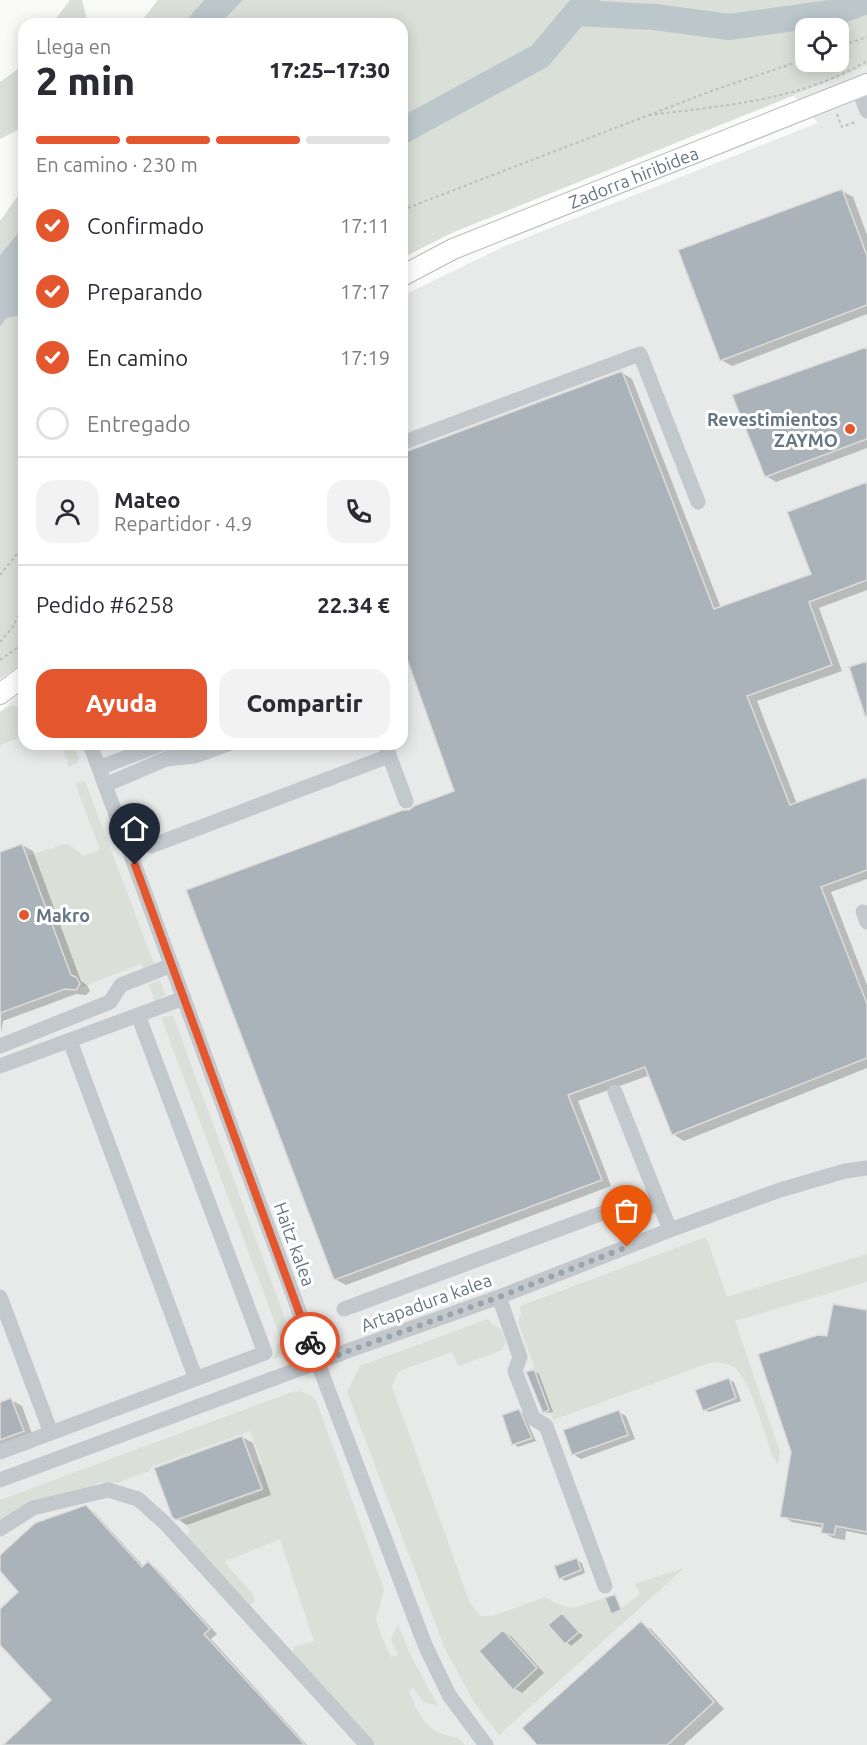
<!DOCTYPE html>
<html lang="es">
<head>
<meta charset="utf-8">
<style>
	body { margin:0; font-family:Ubuntu,sans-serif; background:#f2f2f3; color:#2b2b33; height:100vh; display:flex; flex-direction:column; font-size:22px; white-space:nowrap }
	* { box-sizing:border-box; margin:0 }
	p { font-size:20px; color:#7c7c81 }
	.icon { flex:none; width:33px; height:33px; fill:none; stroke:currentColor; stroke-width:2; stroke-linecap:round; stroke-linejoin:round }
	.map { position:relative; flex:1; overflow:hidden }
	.drawer { position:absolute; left:18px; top:18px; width:390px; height:732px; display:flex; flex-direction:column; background:#fff; border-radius:18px; box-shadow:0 3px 15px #0003 }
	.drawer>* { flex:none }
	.fabs { position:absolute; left:795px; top:18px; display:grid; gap:12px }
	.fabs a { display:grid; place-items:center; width:54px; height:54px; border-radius:12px; background:#fff; box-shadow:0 3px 15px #0003; font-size:30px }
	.pin { position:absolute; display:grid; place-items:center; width:51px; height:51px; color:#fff; margin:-62px -26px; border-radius:50% 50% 50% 0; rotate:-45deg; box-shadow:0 0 6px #0007 }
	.pin .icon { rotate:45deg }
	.courier { position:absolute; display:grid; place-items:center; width:60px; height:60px; margin:-30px; border:4px solid #e4572e; border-radius:50%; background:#fff; color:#222; box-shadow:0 2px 8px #0007 }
	.overview em { font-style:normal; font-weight:800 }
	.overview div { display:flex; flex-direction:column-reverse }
	.overview { display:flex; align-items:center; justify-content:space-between; height:102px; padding:0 18px }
	h1 { font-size:39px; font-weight:800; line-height:45px }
	.bar { display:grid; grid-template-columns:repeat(4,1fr); gap:9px 6px; align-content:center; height:72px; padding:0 18px }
	.bar i { height:8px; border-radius:4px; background:#e1e1e2 }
	.bar .on { background:#e4572e }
	.bar p { grid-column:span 4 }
	.line { display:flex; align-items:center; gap:15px; padding:0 18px; border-top:2px solid #e1e1e2 }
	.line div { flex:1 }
	.round { display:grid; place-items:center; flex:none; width:63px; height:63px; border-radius:18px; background:#f2f2f3 }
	ol { padding:0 18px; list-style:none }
	li { display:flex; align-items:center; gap:18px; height:66px }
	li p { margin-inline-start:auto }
	li .icon { padding:6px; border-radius:50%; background:#e4572e; color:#fff; stroke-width:4 }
	li:last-child { color:#7c7c81 }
	li i { width:33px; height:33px; border:3px solid #e1e1e2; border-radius:50% }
	.cta { display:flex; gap:12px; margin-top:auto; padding:12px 18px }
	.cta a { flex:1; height:69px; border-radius:18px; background:#e4572e; color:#fff; font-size:24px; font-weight:800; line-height:69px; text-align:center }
	.cta a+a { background:#f2f2f3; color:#2b2b33 }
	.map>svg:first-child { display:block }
</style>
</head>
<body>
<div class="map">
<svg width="867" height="1745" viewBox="0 0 867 1745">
	<rect width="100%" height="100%" fill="#fafaf8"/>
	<!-- built -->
	<path fill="#e8e9e9" d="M867,66V1745H0V712L24,690V744H402V296L505,246L818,123L794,96Z"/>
	<!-- green -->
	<path fill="#dadfd7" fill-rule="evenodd" d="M70,0H82L88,24H52Z
		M158,0H204L183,24H139Z
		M243,0H867V66L454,232L402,258V24H220ZM806,28H838V62H806Z
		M24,61V127L0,139V82L18,69Z
		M24,187V226L0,255V221Z
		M24,294V659L16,668L0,679V327Z
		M11,706L24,707V736L0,745V712Z
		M61,744H73L79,759L77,763L69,767Z
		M85,781L154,964L143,968L141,964L79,988V980L76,977L71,976L27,856L64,844L70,845L83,856L100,850L75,783Z
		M160,980L165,995L155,1002L149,984Z
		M173,1016L295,1345L290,1353L272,1359L281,1339L161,1017Z
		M706,1237L727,1297L867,1254V1282L735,1321L780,1452L778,1464L772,1455C765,1434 750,1376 732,1366C724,1362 717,1362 709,1363L553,1420L518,1322L521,1314L520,1306Z
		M488,1319L492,1324L501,1329L506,1342L502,1350L459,1366L452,1352L402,1370L396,1375L392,1387L470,1603L481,1616H493L545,1597C572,1614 576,1607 605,1598L611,1613L621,1609L640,1594L635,1584L684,1568L499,1735L474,1702L445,1649L347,1392L360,1366Z
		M300,1391L311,1396L317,1402L384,1590L376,1619L381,1635L391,1657L398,1655L391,1639L398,1625L411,1656L438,1706L424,1702L413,1688L409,1691C415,1708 422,1725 440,1733C452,1739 454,1733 465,1745H376L292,1653L294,1647L314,1641L280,1539L224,1562L253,1594L255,1601L250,1605L187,1537L190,1530L181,1521L263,1491L264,1488L257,1466L262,1463L250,1431L151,1467L150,1471L117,1483H99L0,1519V1500L292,1392Z"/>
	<!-- water -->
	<path fill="#bbc7cb" d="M204,0H243L220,24H183Z
		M24,226V294L0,327V255Z"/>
	<!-- shadow -->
	<path fill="#0003" d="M842,191L853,197L867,235V314L732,366L721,360Z
		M867,348V448L776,482L766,476Z
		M622,373L632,379L721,608L813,575L867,483V590L819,608L842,671L757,701L797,804L867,778V879L831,892L867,985V1068L684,1141L673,1134L650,1075L578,1101L611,1186L346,1285L335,1279L409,812L456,792L402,641V454Z
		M22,845L33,851L81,981L87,985L90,991L86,995L76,994L3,1021L1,1033L0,853Z
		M867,1312V1535L846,1531L845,1540L833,1538L823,1532L824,1528L792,1522L782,1516L828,1338Z
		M534,1371L539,1374L553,1412L547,1413L542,1410Z
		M729,1380L734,1382L741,1401L709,1412L704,1410Z
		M11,1400L22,1406L33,1437L0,1449V1404Z
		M519,1411L524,1414L536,1441L518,1447L514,1444Z
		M619,1412L626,1416L635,1439L581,1459L573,1454Z
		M242,1437L253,1443L271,1495L187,1525L177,1519Z
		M86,1507L94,1512L144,1567L148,1563L156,1568L217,1634L211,1639L307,1745H5L53,1700L0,1642V1611L20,1592L0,1569V1557Z
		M577,1560L582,1563L585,1573L565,1581L560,1578Z
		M615,1595L622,1610L614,1614L612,1613Z
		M562,1615L583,1636L571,1646L550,1625Z
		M641,1623L651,1629L724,1709L684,1745H539Z
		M503,1632L511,1636L544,1673L522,1693L514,1688Z"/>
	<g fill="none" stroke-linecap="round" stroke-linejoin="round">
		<!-- river -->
		<path stroke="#bbc7cb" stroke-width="26" d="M576,13L655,17L729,27L837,12L867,1
			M402,131L540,56L587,0
			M0,306L24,301"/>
	</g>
	<!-- building -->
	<path fill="#aab3b9" stroke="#dcdcda" stroke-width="1.5" d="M842,189L867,256V305L720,361L678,250Z
		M867,347V439L765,477L732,395Z
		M622,371L714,609L811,574L787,512L867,482V580L809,602L832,665L747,696L790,805L867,777V870L821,887L867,1004V1058L672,1135L645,1067L568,1095L602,1180L334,1280L186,890L403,810H409L414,806L454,791L402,645V453Z
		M867,661V716H865L849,667Z
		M22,844L71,975L76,977L80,984L76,990L65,989L0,1013V852Z
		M833,1304L867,1310V1532L836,1526L834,1535L821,1533L823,1524L780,1517L791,1452L758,1354L818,1335L827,1336Z
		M534,1369L549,1410L543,1413L526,1372Z
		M729,1378L736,1398L703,1411L695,1390Z
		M11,1398L24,1431L0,1440V1402Z
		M519,1409L532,1438L512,1445L502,1415Z
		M619,1410L628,1435L572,1455L563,1430Z
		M242,1436L262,1489L176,1520L172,1517L154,1468Z
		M86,1505L142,1567L148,1561L210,1629L204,1634L305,1745H3L51,1700L0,1645V1609L18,1592L0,1571V1555L35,1523Z
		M577,1558L581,1570L559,1579L554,1566Z
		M615,1594L621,1610L611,1614L605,1598Z
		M562,1613L579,1632L565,1644L548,1625Z
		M641,1621L714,1702L667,1745H537L522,1728Z
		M503,1630L537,1668L513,1690L479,1651Z"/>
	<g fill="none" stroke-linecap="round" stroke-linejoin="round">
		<defs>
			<g id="major">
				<path id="s1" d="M402,276L453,249L867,84"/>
				<path d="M0,694L24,676"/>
			</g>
		</defs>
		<!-- major casing -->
		<use href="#major" stroke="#b5babe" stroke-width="22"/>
		<!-- path -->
		<path stroke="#bbbfc2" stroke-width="2" stroke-dasharray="3 3" stroke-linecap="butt" d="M838,47L867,37
			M837,114L842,127L855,122
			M649,115C722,106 802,100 867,61
			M402,210L714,90L806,59
			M0,575L24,545
			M0,642L12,628L24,606
			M0,660L24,643"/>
		<!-- minor -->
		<path stroke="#c3c8cc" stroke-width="15" d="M858,88L867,111
			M402,443L640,354L698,502
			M90,744L324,1379L425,1645L449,1695L486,1745
			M385,744L406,801
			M166,759L187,744
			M99,768L161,744
			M105,785L166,759L195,756L228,744
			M151,846L389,756
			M863,912L867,922
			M70,1041L196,1379
			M0,1046L110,1002L121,985L172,965
			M0,1066L184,998
			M615,1092L670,1230
			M0,1297L51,1433
			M499,1297L520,1357L515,1371L533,1418L546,1426L605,1586
			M344,1309L608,1211L660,1205
			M0,1452L265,1353L138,1015
			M0,1480L350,1350L499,1297L670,1230L780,1190L845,1171L867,1168
			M0,1529L33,1508L108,1490L138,1499L165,1523L367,1745"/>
		<!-- major -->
		<use href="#major" stroke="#fff" stroke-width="20"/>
	</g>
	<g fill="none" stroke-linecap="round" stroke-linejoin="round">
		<!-- done -->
		<path stroke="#99a4ac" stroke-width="6" stroke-dasharray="0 10.8" d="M310,1342L318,1362L499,1297L627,1247"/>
		<!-- route -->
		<path stroke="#e4572e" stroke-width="8" d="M135,865L310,1342"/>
	</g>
	<!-- markers -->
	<g fill="#e4572e" stroke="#fff" stroke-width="2">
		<circle cx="850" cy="429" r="6"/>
		<circle cx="24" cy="915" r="6"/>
	</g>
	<g text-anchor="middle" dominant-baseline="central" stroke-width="6" stroke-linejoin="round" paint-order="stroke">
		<!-- street labels -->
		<g font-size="18" fill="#657683" stroke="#fff">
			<text stroke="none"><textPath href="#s1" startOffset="252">Zadorra hiribidea</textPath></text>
			<text transform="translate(295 1244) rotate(70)">Haitz kalea</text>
			<text transform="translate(426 1302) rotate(-20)">Artapadura kalea</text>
		</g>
		<!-- poi labels -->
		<g font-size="18" font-weight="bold" fill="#657683" stroke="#fff" text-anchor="end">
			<text x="838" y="419">Revestimientos<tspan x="838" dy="21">ZAYMO</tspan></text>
			<text x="36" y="915" text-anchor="start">Makro</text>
		</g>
	</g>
</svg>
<div class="fabs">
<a><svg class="icon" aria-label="locate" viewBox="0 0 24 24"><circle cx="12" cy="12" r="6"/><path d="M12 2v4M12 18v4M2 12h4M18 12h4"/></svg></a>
</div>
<div class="pin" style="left:627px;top:1247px;background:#ea580c"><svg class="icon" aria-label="bag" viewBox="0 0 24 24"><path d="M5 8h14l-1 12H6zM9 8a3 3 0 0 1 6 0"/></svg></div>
<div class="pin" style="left:135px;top:865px;background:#1f2937"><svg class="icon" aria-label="home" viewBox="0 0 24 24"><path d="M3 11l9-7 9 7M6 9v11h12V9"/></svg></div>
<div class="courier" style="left:310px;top:1342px"><svg class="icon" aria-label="bike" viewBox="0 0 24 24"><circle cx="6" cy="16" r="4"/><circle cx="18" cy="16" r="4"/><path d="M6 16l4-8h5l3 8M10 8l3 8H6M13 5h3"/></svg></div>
<section class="drawer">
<div class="overview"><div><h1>2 min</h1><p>Llega en</p></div><em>17:25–17:30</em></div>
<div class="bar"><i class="on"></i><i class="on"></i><i class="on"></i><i></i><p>En camino · 230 m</p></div>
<ol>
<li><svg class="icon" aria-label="check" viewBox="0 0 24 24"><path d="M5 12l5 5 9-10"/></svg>Confirmado<p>17:11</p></li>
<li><svg class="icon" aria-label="check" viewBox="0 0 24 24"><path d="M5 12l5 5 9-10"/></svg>Preparando<p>17:17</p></li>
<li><svg class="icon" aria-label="check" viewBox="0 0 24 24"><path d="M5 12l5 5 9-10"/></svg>En camino<p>17:19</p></li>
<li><i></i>Entregado</li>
</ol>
<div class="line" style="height:108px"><a class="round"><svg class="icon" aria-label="person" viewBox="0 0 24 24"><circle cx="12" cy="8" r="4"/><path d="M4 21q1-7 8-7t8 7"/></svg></a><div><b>Mateo</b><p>Repartidor · 4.9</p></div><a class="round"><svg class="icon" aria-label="phone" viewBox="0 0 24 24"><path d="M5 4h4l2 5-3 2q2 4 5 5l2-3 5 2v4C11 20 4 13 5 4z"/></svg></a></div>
<div class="line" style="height:78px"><div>Pedido #6258</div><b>22.34 €</b></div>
<div class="cta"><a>Ayuda</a><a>Compartir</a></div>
</section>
</div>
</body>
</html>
